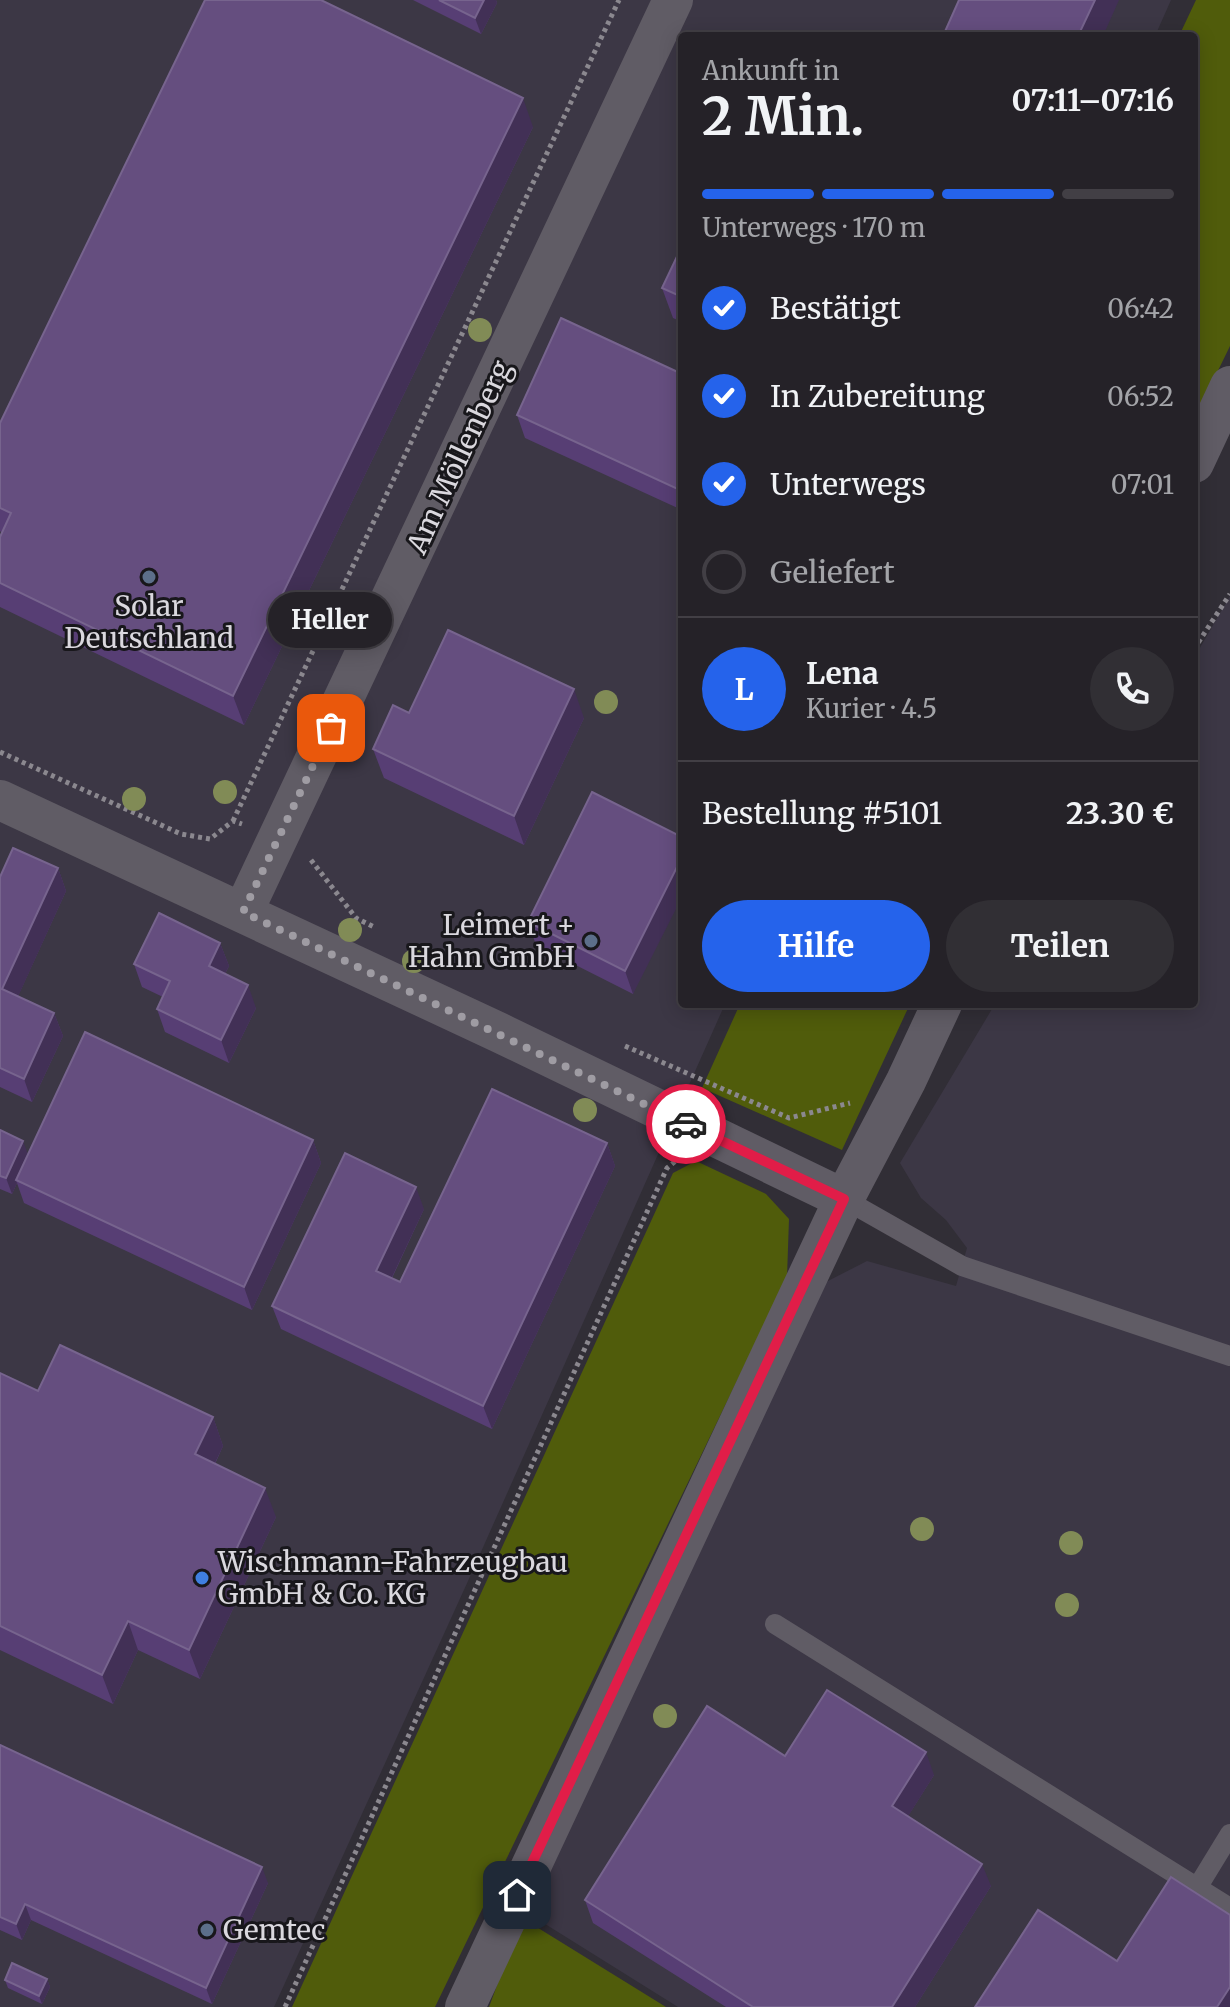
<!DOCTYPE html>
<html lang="de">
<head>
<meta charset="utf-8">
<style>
	body { margin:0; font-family:Merriweather,serif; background:#312f34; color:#f1f3f6; height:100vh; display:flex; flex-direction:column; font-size:30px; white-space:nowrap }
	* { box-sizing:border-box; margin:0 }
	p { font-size:26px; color:#a3a4a8 }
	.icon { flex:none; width:44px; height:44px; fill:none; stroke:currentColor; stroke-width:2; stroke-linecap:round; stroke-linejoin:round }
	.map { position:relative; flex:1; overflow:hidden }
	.panel { position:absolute; left:678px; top:32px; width:520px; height:976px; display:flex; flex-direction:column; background:#252228; border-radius:8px; box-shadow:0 4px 20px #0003,0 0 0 2px #423f45 }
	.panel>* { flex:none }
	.pin { position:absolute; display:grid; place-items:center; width:68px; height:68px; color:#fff; margin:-34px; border-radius:16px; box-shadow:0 4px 12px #0006 }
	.courier { position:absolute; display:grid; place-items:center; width:80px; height:80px; margin:-40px; border:6px solid #e11d48; border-radius:50%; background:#fff; color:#222; box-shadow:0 2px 10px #0007 }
	.bubble { position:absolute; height:56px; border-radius:28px; background:#252228; box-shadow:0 4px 20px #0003,0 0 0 2px #423f45; font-size:26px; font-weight:700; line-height:56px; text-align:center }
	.headline em { font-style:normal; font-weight:700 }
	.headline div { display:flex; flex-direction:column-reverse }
	.headline { display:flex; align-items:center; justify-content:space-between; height:136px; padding:0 24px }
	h1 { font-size:52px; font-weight:700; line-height:60px }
	.bar { display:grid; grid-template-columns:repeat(4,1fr); gap:12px 8px; align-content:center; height:96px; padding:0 24px }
	.bar i { height:10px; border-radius:6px; background:#423f45 }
	.bar .selected { background:#2563eb }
	.bar p { grid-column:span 4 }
	.line { display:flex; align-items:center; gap:20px; padding:0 24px; border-top:2px solid #423f45 }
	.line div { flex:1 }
	.round { display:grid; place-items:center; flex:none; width:84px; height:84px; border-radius:42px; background:#312f34 }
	ol { padding:0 24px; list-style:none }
	li { display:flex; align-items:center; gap:24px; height:88px }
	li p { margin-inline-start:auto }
	li .icon { padding:8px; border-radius:50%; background:#2563eb; color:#fff; stroke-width:4 }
	li:last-child { color:#a3a4a8 }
	li i { width:44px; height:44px; border:4px solid #423f45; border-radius:50% }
	.primary-button { display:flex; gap:16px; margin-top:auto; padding:16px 24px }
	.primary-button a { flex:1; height:92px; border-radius:48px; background:#2563eb; color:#fff; font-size:32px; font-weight:700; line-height:92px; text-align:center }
	.primary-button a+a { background:#312f34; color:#f1f3f6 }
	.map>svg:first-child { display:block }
</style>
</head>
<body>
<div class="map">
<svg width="1230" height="2007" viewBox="0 0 1230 2007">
	<rect width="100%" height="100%" fill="#312e36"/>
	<!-- built -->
	<path fill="#3c3745" d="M0,0H1171L1155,36H682V1004H725L468,1581L274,2007H0Z
		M1230,596V2007H678L526,1912L826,1282L867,1261L956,1286L967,1248L946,1220L921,1198L900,1163L995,1004H1194V658Z"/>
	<!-- forest -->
	<path fill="#505c0b" d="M1196,0H1230V346L1194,420V36H1179Z
		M740,1004H910L842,1150L702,1088Z
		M696,1161L766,1194L789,1219L787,1277L435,2007H292L673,1173Z
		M522,1918L666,2007H489Z"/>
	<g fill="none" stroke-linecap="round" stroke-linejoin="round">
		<!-- path -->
		<path stroke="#8b888f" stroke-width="5" stroke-dasharray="4 4" stroke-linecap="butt" d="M1194,649L1230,594
			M0,752L181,834L210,839L233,821L242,824
			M233,821L619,0
			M311,860L356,918L374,927
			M625,1046L789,1118L850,1103
			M285,2007L667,1168L677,1160"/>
		<!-- service -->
		<path stroke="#605c65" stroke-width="20" d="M844,1199L962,1266L1230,1356
			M775,1624L1230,1908
			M1197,1888L1230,1834"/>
		<!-- minor -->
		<path stroke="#605c65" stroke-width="40" d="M1194,463L1230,386
			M0,800L498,1032L844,1199
			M243,912L673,0
			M465,2007L844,1199L906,1081L942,1004"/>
	</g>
	<!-- trees -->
	<g fill="#818b56">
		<circle cx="480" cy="330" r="12"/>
		<circle cx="354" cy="613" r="12"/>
		<circle cx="606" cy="702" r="12"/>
		<circle cx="225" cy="792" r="12"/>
		<circle cx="134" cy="799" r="12"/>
		<circle cx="350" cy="930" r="12"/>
		<circle cx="414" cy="961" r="12"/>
		<circle cx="585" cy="1110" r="12"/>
		<circle cx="922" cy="1529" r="12"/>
		<circle cx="1071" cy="1543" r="12"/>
		<circle cx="1067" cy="1605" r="12"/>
		<circle cx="665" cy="1716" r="12"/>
	</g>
	<!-- wall -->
	<path fill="#573e74" d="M413,0H496L497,3L481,34Z
		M533,127L244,725L0,607V537L2,533L0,531V423Z
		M682,246V322L673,318L662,288Z
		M682,374V510L525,438L517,415Z
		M409,713L584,718L524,845L384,778L373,749Z
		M682,837L633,994L536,945L528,922Z
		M58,868L66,891L18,996L54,1013L63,1036L32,1102L0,1087V877Z
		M220,943L229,966L225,974L256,1008L229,1063L165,1032L157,1009L163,997L142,987L134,964Z
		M0,1130L28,1154L313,1140L321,1163L252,1310L24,1203L17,1183L12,1194L0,1189Z
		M607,1143L615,1166L492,1429L281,1329L272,1306L424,1209L392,1278L400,1282Z
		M0,1373L38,1391L213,1417L223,1446L215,1464L276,1517L200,1679L138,1650L113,1704L0,1650Z
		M0,1745L268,1883L212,2004L31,1920L22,1940L0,1930Z
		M785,1756L934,1775L908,1816L991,1886L915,2007H726L593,1923L585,1900Z
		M47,1979L50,1987L42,2004L8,1988L5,1980Z"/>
	<!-- shaded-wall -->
	<path fill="#423056" d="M484,0H496L497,3L481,34L475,18Z
		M1095,0H1119L1103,36H1078Z
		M523,98L533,127L244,725L233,696Z
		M574,689L584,718L524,845L514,816Z
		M682,857V897L633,994L625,971Z
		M58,868L66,891L11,1012L2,989Z
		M220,943L229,966L217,989L209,966Z
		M248,985L256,1008L229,1063L221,1040Z
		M54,1013L63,1036L32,1102L24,1079Z
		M313,1140L321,1163L252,1310L244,1287Z
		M23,1141L29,1157L16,1180L17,1183L12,1194L6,1178Z
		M607,1143L615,1166L492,1429L483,1406Z
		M416,1187L424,1209L384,1294L376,1271Z
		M213,1417L223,1446L205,1484L195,1454Z
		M265,1488L276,1517L200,1679L189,1650Z
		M128,1621L138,1650L113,1704L102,1675Z
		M926,1752L934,1775L900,1829L892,1806Z
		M982,1864L991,1886L915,2007H892Z
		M262,1867L268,1883L212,2004L206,1988Z
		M25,1904L31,1920L22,1940L16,1924Z
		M47,1979L50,1987L42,2004L39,1996Z
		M1230,1987V2007H1217Z"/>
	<!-- building -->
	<path fill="#654e7f" stroke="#77648e" stroke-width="2" d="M205,0H321L523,98L233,696L0,583V537L11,513L0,508V423Z
		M439,0H484L475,18Z
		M959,0H1095L1078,36H943Z
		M682,246V297L662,288Z
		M561,318L682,374V491L517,415Z
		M448,630L574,689L514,816L373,749L393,705L409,713Z
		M592,792L682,837V857L625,971L528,922Z
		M13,848L58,868L2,989L54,1013L24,1079L0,1068V877Z
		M159,913L220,943L209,966L248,985L221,1040L157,1009L170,981L134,964Z
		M85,1032L313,1140L244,1287L16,1180Z
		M492,1089L607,1143L483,1406L272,1306L345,1153L416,1187L376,1271L400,1282Z
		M0,1130L23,1141L6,1178L0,1176Z
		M60,1345L213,1417L195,1454L265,1488L189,1650L128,1621L102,1675L0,1626V1373L38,1391Z
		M827,1690L926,1752L892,1806L982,1864L892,2007H753L585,1900L707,1706L785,1756Z
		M0,1745L262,1867L206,1988L25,1904L16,1924L0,1917Z
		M1171,1877L1230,1915V1987L1217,2007H975L1038,1910L1117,1961Z
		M12,1963L47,1979L39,1996L5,1980Z"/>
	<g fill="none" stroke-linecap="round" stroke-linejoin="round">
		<!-- done -->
		<path stroke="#9f9ca3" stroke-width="8" stroke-dasharray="0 14.4" d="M331,728L243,912L686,1124"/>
		<!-- route -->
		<path stroke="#e11d48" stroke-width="10" d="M517,1895L844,1199L686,1124"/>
	</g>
	<!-- markers -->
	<g fill="#5c6f8a" stroke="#18171b" stroke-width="3">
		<circle cx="149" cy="577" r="8"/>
		<circle cx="591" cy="941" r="8"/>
		<circle cx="207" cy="1930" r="8"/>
	</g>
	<circle fill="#3f7fe0" stroke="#18171b" stroke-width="3" cx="202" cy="1578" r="8"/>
	<g text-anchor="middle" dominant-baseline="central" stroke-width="6" stroke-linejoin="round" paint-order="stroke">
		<!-- street labels -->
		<g font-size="28" fill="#dad8de" stroke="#18171b">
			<text transform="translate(459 457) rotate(-65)">Am Möllenberg</text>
		</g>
		<!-- poi labels -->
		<g font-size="28" fill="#dad8de" stroke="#18171b" text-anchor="start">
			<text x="149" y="606" text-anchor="middle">Solar<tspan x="149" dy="32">Deutschland</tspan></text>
			<text x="575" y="925" text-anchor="end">Leimert +<tspan x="575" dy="32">Hahn GmbH</tspan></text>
			<text x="218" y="1562">Wischmann-Fahrzeugbau<tspan x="218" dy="32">GmbH &amp; Co. KG</tspan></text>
			<text x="223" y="1930">Gemtec</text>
		</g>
	</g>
</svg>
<div class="pin" style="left:331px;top:728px;background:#ea580c"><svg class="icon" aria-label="bag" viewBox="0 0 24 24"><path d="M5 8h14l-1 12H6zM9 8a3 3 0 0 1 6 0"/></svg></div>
<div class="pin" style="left:517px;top:1895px;background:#1f2937"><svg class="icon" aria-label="home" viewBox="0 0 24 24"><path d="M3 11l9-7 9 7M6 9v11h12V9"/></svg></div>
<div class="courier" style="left:686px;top:1124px"><svg class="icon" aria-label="car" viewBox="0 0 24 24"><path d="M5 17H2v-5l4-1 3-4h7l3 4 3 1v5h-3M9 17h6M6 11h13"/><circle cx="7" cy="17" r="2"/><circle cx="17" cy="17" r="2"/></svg></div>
<div class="bubble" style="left:268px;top:592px;width:124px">Heller</div>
<section class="panel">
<div class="headline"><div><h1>2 Min.</h1><p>Ankunft in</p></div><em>07:11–07:16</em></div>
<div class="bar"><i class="selected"></i><i class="selected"></i><i class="selected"></i><i></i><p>Unterwegs · 170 m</p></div>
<ol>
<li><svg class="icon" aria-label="check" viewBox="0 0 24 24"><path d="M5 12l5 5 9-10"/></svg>Bestätigt<p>06:42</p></li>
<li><svg class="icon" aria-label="check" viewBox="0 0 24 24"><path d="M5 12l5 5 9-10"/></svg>In Zubereitung<p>06:52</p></li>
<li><svg class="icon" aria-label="check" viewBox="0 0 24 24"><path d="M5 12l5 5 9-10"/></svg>Unterwegs<p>07:01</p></li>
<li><i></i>Geliefert</li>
</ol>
<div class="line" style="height:144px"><b class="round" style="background:#2563eb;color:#fff">L</b><div><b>Lena</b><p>Kurier · 4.5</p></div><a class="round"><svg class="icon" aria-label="phone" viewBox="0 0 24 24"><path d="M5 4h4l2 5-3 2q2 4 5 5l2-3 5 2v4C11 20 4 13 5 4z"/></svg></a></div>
<div class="line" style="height:104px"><div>Bestellung #5101</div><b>23.30 €</b></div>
<div class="primary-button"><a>Hilfe</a><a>Teilen</a></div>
</section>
</div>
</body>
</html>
